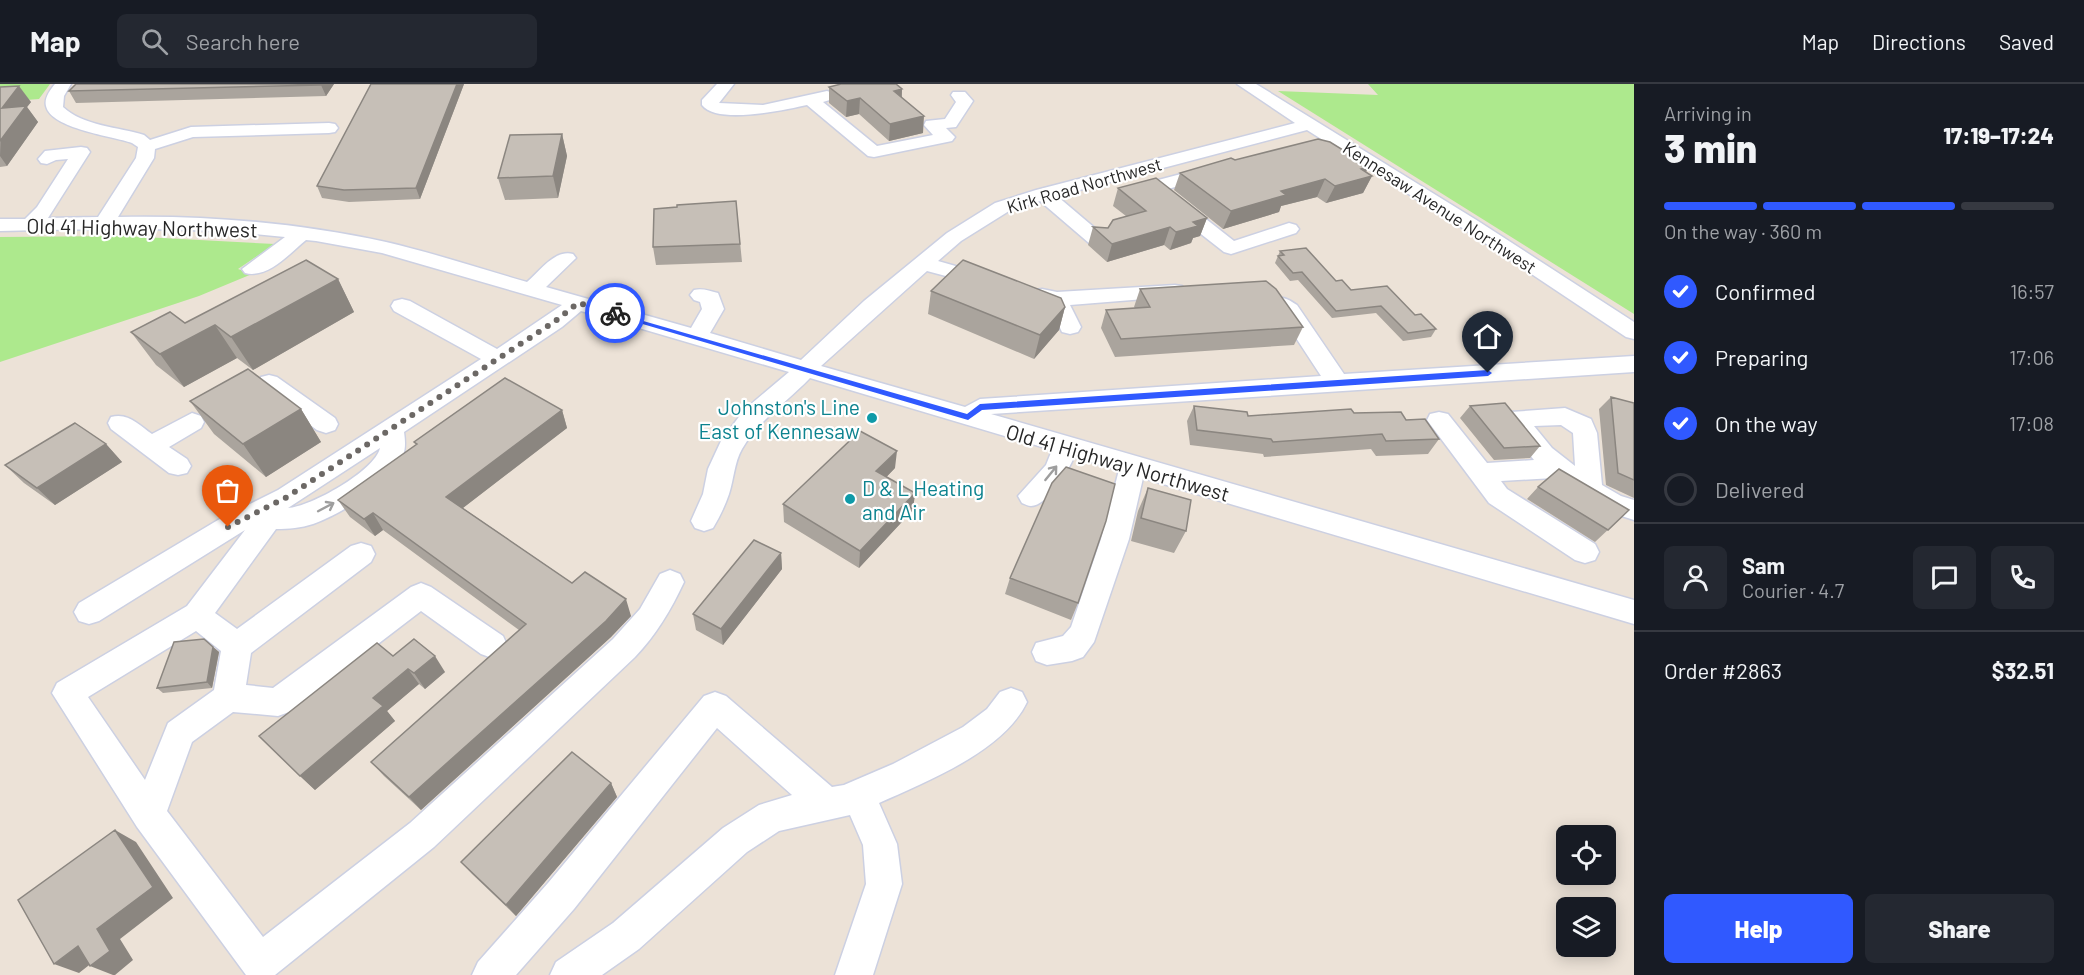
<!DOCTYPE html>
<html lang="en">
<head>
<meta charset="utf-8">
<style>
	body { margin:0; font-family:Barlow,sans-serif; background:#242831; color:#f1f3f6; height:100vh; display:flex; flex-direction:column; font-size:22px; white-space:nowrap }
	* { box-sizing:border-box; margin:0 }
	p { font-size:20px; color:#9ea1a6 }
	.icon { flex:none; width:33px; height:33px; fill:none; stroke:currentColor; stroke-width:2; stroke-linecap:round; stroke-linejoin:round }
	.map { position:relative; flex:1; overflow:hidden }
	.sheet { display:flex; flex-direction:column; background:#171b24; width:450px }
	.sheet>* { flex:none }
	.tools { position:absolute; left:1556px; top:741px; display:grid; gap:12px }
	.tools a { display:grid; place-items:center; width:60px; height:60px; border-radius:9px; background:#171b24; box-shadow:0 3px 15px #0003; font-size:30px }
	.pin { position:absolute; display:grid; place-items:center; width:51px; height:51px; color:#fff; margin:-62px -26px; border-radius:50% 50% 50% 0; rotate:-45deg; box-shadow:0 0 6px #0007 }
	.pin .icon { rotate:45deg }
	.courier { position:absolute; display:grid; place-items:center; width:60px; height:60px; margin:-30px; border:4px solid #3059ff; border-radius:50%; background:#fff; color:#222; box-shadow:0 2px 8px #0007 }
	.head em { font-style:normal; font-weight:800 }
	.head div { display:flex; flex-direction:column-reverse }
	.head { display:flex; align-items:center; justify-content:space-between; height:102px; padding:0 30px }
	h1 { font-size:39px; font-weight:800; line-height:45px }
	.bar { display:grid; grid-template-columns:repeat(4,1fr); gap:9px 6px; align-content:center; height:72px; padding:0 30px }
	.bar i { height:8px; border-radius:4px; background:#363941 }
	.bar .active { background:#3059ff }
	.bar p { grid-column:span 4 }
	.line { display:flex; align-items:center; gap:15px; padding:0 30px; border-top:2px solid #363941 }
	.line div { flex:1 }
	.round { display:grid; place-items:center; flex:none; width:63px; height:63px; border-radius:9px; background:#242831 }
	ol { padding:0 30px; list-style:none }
	li { display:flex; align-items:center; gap:18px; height:66px }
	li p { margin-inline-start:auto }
	li .icon { padding:6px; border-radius:50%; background:#3059ff; color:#fff; stroke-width:4 }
	li:last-child { color:#9ea1a6 }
	li i { width:33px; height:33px; border:3px solid #363941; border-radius:50% }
	.cta { display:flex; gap:12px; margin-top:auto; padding:12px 30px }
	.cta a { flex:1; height:69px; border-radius:9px; background:#3059ff; color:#fff; font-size:24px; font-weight:800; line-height:69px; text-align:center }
	.cta a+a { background:#242831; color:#f1f3f6 }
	header { display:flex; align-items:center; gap:36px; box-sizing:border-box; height:84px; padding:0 30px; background:#171b24; border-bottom:2px solid #363941 }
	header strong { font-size:28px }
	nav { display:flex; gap:33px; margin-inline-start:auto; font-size:21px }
	.search { width:420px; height:54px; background:#242831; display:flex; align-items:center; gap:15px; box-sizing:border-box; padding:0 21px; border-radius:9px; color:#9ea1a6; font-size:22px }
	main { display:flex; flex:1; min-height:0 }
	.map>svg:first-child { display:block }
</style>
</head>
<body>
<header>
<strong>Map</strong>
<div class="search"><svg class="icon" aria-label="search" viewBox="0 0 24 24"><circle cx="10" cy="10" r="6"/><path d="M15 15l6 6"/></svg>Search here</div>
<nav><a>Map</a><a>Directions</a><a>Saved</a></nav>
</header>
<main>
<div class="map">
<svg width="1634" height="891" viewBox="0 0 1634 891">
	<rect width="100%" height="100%" fill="#ece2d7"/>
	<!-- green -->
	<path fill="#ade98d" d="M0,0H50L39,15L0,18Z
		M1368,0H1634V230L1278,7L1378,11Z
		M124,152L275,160L238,185L252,190L199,212L0,278V153Z"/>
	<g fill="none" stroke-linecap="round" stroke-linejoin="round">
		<defs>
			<path id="minor" d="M55,0H71L64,12L63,23C83,42 119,43 144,51L150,56L191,43L329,39L335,40L338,44L335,48L329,49L193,53L155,65L154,74L118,133C207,131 299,139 386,158C434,169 481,185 527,198C540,187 555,165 573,170L576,174L546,203L691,244L702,225L700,218L694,216L690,211L694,206C703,204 709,207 718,209L724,225L710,249L801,276L864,217L947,149L995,119L1036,106L1295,39L1237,0H1256L1478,137L1634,238V255L1626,253L1464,145L1307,46L1057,112L1103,151L1106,155L1103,159H1089L1040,117L1009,127L961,157L938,177L994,193L997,197L994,201L987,203L927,187L821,282L965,323L980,315L1321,292L1281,231L1269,219L1272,214C1283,212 1288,215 1297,221L1344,290L1634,272V288L991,330L1634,516V540L1143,394L1129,455L1094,558L1083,573L1072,577L1047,581L1036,577L1032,568L1036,559L1063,552L1071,543L1101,455L1119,386L1074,373C1069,386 1047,422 1031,422C1028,422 1025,420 1022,419L1018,412L1046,381L1052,366L810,294C787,318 759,336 742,365C734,379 734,395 729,410C725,422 719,434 713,444L704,447L695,444L691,437L703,410L708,385L721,357L744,326L789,288L581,227L562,243L404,348C405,355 406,364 403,371C394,398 339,431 313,440C301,444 289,445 276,445L215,529L237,545L351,462L361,459L371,462L375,470L371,478L251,569L246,601L273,604L411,503L421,499L431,503L503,552L507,561L503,570L492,574L481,570L421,527L289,628L278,632L233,628L192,658L167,727L263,853L410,739L613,555L640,525L660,490L670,486L680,490L684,498C671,526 656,551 635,573L434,763L275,891H246L137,743L52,609L57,599L187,522L245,446L99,537L89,540L79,537L74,528L79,519L218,436L278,406L481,275L394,227L391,222L394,217L402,215L410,217L497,265L562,221L382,169L316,157L306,156C290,169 268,195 245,189L242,185L285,153C190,142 95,145 0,147V135H25L37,123L68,75L56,76L47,80L41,79L38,75L45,67L81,63L87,64L90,68L48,134L98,133L136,74L138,63L132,59C113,52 51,45 46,22C44,14 50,6 55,0ZM380,364C375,387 310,423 288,424ZM196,547L221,567L214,606L168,639L145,696L88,613Z
				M717,0H734L719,19L763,21L827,7L833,9L835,12L833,15L823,18L877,62L933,51L924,41L926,37L945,35L956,18L951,11L953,8H965L973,17L956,43L946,44L955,53L952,57L874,73L868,72L807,21C785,26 717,41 702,21V16Z
				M1211,82L1217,83L1220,87L1217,91L1154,109L1147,107L1145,103L1147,99Z
				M1176,115L1183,117L1234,157L1289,139L1296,141L1299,145L1296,149L1231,170L1224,168L1169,125L1167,121L1169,117Z
				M1175,201L1182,202L1186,207L1182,212L1070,221L1081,243L1078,248L1070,250L1062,248L1048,219L1035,216L1031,211L1035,206L1042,205L1057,208Z
				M269,291L277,293L335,334L338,340L335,346L326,349L317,346L261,305L257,299L261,293Z
				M1565,324L1591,335L1597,349L1602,401L1621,412L1634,416V436L1603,426L1554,394L1501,397L1507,405L1595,460L1599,468L1595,476L1585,479L1575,476L1489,419L1427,336L1430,330L1439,328L1448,330L1487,379L1534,376L1514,351L1508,334L1511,328ZM1561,341L1573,349L1575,382L1552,364L1534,342Z
				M192,329L201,332L204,338L201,344L169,363L187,375L191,382L187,389L178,391L169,389L111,345L108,339L111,333C128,328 139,341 152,350Z
				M1011,604L1022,608L1027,618C1004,667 926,698 879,719L897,760L902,800L873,891H835L866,800L863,761L850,731L779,747L747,768L639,865L602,891H550L556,878L613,839L723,744L759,721L792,711L717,644L574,825L516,891H472L478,878L548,799L704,612L715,608L726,612L832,703L844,701L893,680L963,643L987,625L1000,608Z"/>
		</defs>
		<!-- minor casing -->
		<use href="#minor" stroke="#ccd0e2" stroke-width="3"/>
		<!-- minor -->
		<use href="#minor" fill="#fff" fill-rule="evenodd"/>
	</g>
	<!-- wall -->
	<path fill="#aaa49d" d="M76,0H334L326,12L76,19L69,7Z
		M371,0H464L420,115L349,118L322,114L317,102Z
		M0,3L31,18L27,23L38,38L7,82L0,83Z
		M829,3L902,5V14L923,49L889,57L859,30L846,33L829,19Z
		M562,50L567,72L558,114L505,116L498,94Z
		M1235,76L1369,82L1366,88L1372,92L1363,109L1326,119L1317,113L1281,122L1279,128L1223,145L1174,106L1180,89Z
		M1118,104L1207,134L1200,152L1193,154L1191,159L1170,166L1164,161L1107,178L1088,161L1093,143L1108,144L1126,132L1113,122Z
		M736,117L742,178L656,181L653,163L677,123Z
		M1280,167L1351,206L1415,231L1436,245L1431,253L1403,257L1376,229L1332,234L1298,196L1290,197L1275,179Z
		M338,195L354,228L253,286L237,274L184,303L156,281L131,248L185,239Z
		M1140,205L1303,243L1294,261L1115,273L1101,244L1106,226L1135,224L1134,223Z
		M931,207L1065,223L1059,246L1034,275L928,230Z
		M1611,313L1634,319V414L1606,401L1599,325Z
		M190,317L301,325L321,358L266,393L214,350Z
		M1194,322L1248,332L1354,329L1406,336L1439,355L1428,370L1376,372L1371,365L1264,373L1263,370L1190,361L1187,337Z
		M1470,322L1540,362L1530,374L1494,376L1460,334Z
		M562,326L567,344L463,424L572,499L631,532L611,553L421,726L384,692L371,678L519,546L383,446L375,452L350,433L338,416L416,362L414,358Z
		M106,360L122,378L55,421L24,399L5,381Z
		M895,384L886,393L915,409L913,426L859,484L784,438L783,420Z
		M1538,403L1629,426L1595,458L1527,415Z
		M1148,404L1186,447L1174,469L1131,457L1138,427Z
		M781,469L782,485L723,561L696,546L693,530Z
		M1010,494L1078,519L1071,536L1005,510Z
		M213,563L219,568L212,604L163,609L157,604Z
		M393,572L445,588L425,605L419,600L387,627L395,637L315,706L300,692Z
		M611,699L617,713L516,832L472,790L461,778Z"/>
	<!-- shaded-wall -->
	<path fill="#8b8680" d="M322,0H334L326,12L321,1Z
		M457,0H464L420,115L416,104Z
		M19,2L31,18L27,23L38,38L7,82L0,72L2,24Z
		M902,5L901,22L894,7Z
		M860,14L859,30L846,33L847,17Z
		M924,32L923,49L889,57L890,40Z
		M562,50L567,72L558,114L553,92Z
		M1369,82L1363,94L1372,92L1363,109L1326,119L1335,102L1361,85Z
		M1325,95L1317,113L1281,122L1279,128L1223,145L1231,127L1281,107Z
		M1207,134L1200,152L1193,154L1191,159L1170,166L1176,148L1193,138Z
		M1170,143L1164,161L1107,178L1112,160Z
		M338,195L354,228L253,286L231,253Z
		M1065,223L1059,246L1034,275L1040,251Z
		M215,241L237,274L184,303L160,270Z
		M301,325L321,358L266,393L243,360Z
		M562,326L567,344L455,430L446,413Z
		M106,360L122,378L55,421L37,404Z
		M897,367L895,384L875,405L876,387Z
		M915,409L913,426L859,484L860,467Z
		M373,429L383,446L375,452L364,435Z
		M781,469L782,485L723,561L721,545Z
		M626,515L631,532L611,553L421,726L409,713Z
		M213,563L219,568L212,604L207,598Z
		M435,572L445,588L425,605L414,589Z
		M408,585L419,600L387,627L395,637L315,706L300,692L373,614Z
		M611,699L617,713L516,832L506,821Z
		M115,746L136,758L173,814L120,855L133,876L115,891H113L90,882Z
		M78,862L102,871L79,889L54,880Z"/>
	<!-- building -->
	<path fill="#c6bfb7" stroke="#8b8680" stroke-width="1.5" d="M76,0H322L321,1L69,7Z
		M371,0H457L416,104L344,106L317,102Z
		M841,0H896L902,5L894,7L924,32L890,40L860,14L847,17L829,3Z
		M19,2L2,24L26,22L0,57V3Z
		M562,50L553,92L498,94L510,51Z
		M1318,55L1330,58L1369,82L1361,85L1372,92L1335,102L1325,95L1281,107L1286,111L1231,127L1180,89L1231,74L1235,76Z
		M1156,94L1207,134L1193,138L1198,142L1176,148L1170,143L1112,160L1093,143L1108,144L1113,136L1146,127L1118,104Z
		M736,117L740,160L653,163L654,125L677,123V121Z
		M1306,164L1336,197L1342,196L1351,206L1387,202L1415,231L1421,230L1436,245L1408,249L1381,222L1336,227L1302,188L1293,189L1278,172L1284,171L1280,167Z
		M306,176L338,195L231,253L215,241L160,270L131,248L170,228L185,239Z
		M963,176L1061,214L1065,223L1040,251L931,207Z
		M1266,197L1276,205L1303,243L1121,255L1106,226L1150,223L1140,205Z
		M248,285L301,325L243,360L190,317Z
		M505,294L562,326L446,413L572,499L585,488L626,515L606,537L409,713L371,678L526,540L373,429L364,435L338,416L417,360L414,358Z
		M1611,313L1634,319V396L1618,389Z
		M1505,319L1540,362L1504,364L1470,322Z
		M1194,322L1247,328L1248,332L1351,325L1354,329L1401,328L1406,336L1425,335L1439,355L1386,357L1382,350L1273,358L1271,355L1197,346Z
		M75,339L106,360L37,404L5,381Z
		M860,347L897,367L876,387L915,409L860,467L783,420Z
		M1066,383L1115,400L1106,437L1078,519L1010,494L1052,399Z
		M1559,385L1629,426L1608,446L1538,403Z
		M1148,404L1191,416L1186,447L1141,434Z
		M754,456L781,469L721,545L693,530Z
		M204,555L213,563L207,598L157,604L174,558Z
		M414,555L435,572L414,589L408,585L373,614L383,622L300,692L259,652L377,559L393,572Z
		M572,668L611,699L506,821L461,778Z
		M115,746L153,803L97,845L110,867L90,882L78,862L54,880L18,816Z"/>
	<!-- one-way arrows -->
	<defs><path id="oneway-shaft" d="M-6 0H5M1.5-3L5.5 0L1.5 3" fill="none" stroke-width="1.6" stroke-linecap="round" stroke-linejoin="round" transform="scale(1.5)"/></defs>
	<g stroke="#9e9e9e">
		<use href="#oneway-shaft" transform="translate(1051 389) rotate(-51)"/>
		<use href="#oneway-shaft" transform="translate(326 423) rotate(-28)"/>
	</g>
	<!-- route -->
	<path fill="#3059ff" d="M612,228L967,330L980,320L1488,286L1492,289L1488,292L982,326L968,336L612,231Z"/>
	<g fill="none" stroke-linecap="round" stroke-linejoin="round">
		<!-- done -->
		<path stroke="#6c6865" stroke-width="6" stroke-dasharray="0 10.8" d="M228,443L287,413L554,238L578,219L615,229"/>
	</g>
	<!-- markers -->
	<g fill="#0f9aa8" stroke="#fff" stroke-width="2">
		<circle cx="872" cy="334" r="6"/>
		<circle cx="850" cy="415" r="6"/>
	</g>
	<g text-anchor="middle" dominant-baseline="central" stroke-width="4.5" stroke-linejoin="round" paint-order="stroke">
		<!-- far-street labels -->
		<g font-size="18" fill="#272727" stroke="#fff">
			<text transform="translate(1084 101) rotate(-16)">Kirk Road Northwest</text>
			<text transform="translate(1440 123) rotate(33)">Kennesaw Avenue Northwest</text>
		</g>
		<!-- street labels -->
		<g font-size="21" fill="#272727" stroke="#fff">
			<text transform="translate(142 143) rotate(1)">Old 41 Highway Northwest</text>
			<text transform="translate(1118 378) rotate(16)">Old 41 Highway Northwest</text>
		</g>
		<!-- culture labels -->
		<g font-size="21" fill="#0d838f" stroke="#fff" text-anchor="end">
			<text x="860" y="322">Johnston's Line<tspan x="860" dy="24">East of Kennesaw</tspan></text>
			<text x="862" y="403" text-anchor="start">D &amp; L Heating<tspan x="862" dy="24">and Air</tspan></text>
		</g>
	</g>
</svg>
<div class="tools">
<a><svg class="icon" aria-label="locate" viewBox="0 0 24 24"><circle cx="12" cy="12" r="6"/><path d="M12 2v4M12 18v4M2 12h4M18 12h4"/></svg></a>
<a><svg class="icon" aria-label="layers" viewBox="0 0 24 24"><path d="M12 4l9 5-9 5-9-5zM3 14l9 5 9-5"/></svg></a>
</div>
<div class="pin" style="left:228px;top:443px;background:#ea580c"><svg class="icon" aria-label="bag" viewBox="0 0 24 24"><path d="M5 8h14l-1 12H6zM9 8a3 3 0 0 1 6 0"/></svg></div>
<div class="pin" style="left:1488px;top:289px;background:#1f2937"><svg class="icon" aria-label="home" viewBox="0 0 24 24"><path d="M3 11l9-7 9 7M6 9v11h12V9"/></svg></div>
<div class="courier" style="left:615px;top:229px"><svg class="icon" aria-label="bike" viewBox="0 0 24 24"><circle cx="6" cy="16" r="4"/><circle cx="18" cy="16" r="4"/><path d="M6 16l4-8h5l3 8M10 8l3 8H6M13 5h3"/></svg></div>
</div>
<section class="sheet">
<div class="head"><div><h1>3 min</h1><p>Arriving in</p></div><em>17:19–17:24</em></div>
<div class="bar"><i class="active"></i><i class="active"></i><i class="active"></i><i></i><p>On the way · 360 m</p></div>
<ol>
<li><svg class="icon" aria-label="check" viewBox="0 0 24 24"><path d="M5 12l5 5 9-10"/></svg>Confirmed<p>16:57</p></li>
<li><svg class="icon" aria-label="check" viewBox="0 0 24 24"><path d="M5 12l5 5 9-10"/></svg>Preparing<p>17:06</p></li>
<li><svg class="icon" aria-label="check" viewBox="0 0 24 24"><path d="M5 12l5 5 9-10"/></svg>On the way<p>17:08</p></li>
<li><i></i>Delivered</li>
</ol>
<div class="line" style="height:108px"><a class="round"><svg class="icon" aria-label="person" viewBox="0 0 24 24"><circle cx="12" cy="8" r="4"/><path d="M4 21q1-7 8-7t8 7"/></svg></a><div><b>Sam</b><p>Courier · 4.7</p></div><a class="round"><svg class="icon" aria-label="chat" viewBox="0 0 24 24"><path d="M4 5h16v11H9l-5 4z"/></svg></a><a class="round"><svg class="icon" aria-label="phone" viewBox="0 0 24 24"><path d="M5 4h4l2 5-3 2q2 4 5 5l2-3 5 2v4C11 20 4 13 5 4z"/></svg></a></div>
<div class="line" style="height:78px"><div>Order #2863</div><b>$32.51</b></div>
<div class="cta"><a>Help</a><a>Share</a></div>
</section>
</main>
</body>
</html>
